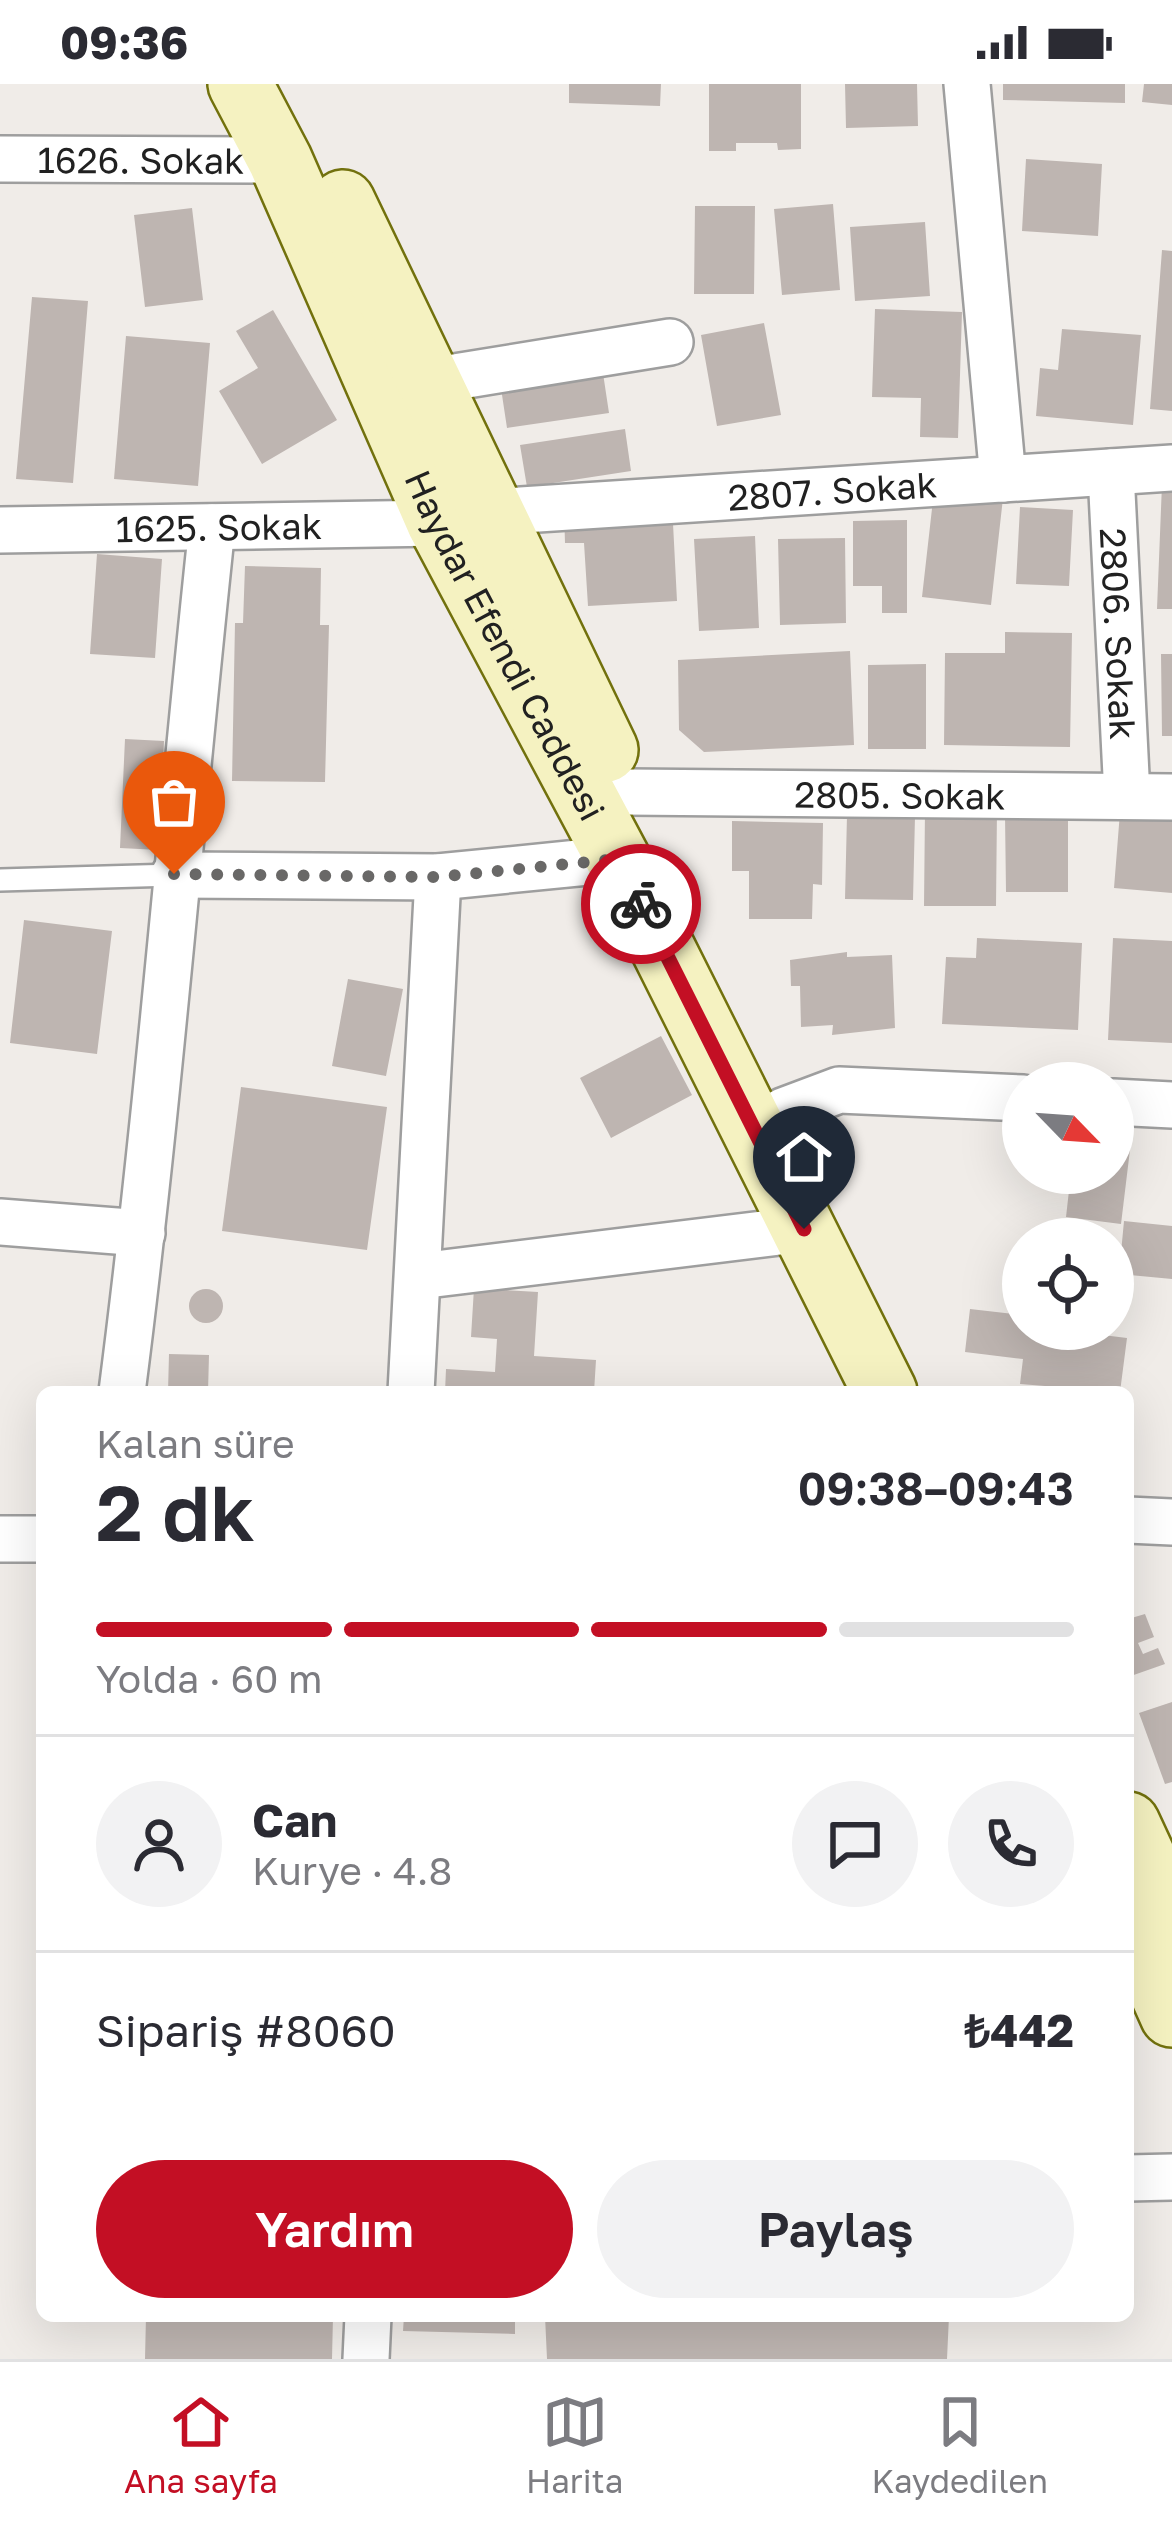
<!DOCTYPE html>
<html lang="tr">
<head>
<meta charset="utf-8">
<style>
	body { margin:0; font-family:"Golos Text",sans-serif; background:#f2f2f3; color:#2b2b33; height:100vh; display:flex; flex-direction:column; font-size:45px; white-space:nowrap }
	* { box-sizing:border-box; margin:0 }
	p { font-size:39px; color:#7c7c81 }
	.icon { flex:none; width:66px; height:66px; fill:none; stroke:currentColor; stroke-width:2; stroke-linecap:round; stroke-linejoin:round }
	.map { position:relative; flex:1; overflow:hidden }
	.drawer { position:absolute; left:36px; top:1302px; width:1098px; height:936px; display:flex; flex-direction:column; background:#fff; border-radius:18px; box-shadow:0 12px 48px #0002 }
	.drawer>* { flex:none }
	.needle { width:78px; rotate:115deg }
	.controls { position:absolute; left:1002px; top:978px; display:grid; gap:24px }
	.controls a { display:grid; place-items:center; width:132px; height:132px; border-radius:50%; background:#fff; box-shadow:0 12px 48px #0002; font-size:60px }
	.pin { position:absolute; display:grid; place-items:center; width:102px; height:102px; color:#fff; margin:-123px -51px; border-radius:50% 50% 50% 0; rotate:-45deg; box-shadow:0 0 12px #0007 }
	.pin .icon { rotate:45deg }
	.courier { position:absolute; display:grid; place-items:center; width:120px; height:120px; margin:-60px; border:9px solid #c30f24; border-radius:50%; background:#fff; color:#222; box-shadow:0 3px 15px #0007 }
	.summary em { font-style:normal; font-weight:600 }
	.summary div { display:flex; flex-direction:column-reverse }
	.summary { display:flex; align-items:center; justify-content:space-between; height:204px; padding:0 60px }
	h1 { font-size:78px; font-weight:600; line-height:90px }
	.bar { display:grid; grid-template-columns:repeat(4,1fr); gap:18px 12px; align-content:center; height:144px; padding:0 60px }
	.bar i { height:15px; border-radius:9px; background:#e1e1e2 }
	.bar .on { background:#c30f24 }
	.bar p { grid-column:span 4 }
	.line { display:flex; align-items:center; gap:30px; padding:0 60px; border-top:3px solid #e1e1e2 }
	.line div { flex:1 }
	.round { display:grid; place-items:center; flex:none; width:126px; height:126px; border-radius:63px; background:#f2f2f3 }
	.action { display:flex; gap:24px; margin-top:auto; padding:24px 60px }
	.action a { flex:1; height:138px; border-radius:72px; background:#c30f24; color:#fff; font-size:48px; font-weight:600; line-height:138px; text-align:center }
	.action a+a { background:#f2f2f3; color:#2b2b33 }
	.status { display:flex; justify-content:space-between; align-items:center; height:84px; padding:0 60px; background:#fff; direction:ltr }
	.status svg { height:33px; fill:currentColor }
	.dock { display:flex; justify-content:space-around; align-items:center; height:168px; border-top:3px solid #e1e1e2; background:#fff; font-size:33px; color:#7c7c81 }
	.dock a { display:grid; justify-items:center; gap:6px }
	.dock .on { color:#c30f24 }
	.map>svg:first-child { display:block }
</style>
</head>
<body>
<div class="status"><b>09:36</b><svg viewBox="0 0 49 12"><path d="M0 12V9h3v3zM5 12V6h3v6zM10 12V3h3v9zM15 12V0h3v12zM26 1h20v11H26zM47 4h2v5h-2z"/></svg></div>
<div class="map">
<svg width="1172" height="2275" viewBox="0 0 1172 2275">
	<rect width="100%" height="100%" fill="#f0ece8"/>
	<!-- building -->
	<path fill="#beb5b1" d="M569,0H661L660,22L569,19Z
		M709,0H801V65L778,66L777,59H736V67H709Z
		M845,0H917L918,42L846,44Z
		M1003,0H1125V19L1003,16Z
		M1144,0H1172V21L1142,18Z
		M1026,75L1102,80L1098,152L1022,147Z
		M833,120L840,206L782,211L774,125Z
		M695,122H755L754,210H694Z
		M192,124L203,216L145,223L134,131Z
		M925,138L930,212L855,217L850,143Z
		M1162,166L1172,167V327L1150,325Z
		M32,213L88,217L73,399L16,395Z
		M875,225L962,228L958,354L920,353L921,314L872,313Z
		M273,226L337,336L262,380L219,307L258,284L236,247Z
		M764,239L781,331L717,342L701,251Z
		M1062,245L1141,251L1133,341L1036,332L1040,284L1058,286Z
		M126,252L210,259L198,402L114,395Z
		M601,276L609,329L507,344L499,291Z
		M625,345L631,387L527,403L520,361Z
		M1162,400H1172V525H1157Z
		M934,407L1003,414L991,521L922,513Z
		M672,420L677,517L588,522L584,459H565L564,426Z
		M1020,423L1073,426L1069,502L1016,500Z
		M907,436V529H882V502H853V437Z
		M755,452L759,544L699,547L694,455Z
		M845,454L846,539L780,541L778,455Z
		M97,470L162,475L155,574L90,570Z
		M245,482L321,484L320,541H329L325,698L232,697L235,539H243Z
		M1005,548L1072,549L1070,663L944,661L945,569H1005Z
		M850,567L854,661L704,668L679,646L678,576Z
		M1161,570H1172V652H1162Z
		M926,580V665H868V581Z
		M125,655L164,657L159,766L120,764Z
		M1172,717V809L1114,804L1120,728Z
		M925,725H997L996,822H924Z
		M847,731L915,732L913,816L845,815Z
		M1005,731H1068V808H1006Z
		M732,737L823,739L822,801L813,800L812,835H749V787H732Z
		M24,836L112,847L97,970L10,959Z
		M977,854L1082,859L1078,946L942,940L946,873L976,874Z
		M1113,854L1172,857V959L1108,956Z
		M847,868V873L892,871L895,944L832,951L833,941L801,943L800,902H791L790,876Z
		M348,895L403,905L386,992L332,982Z
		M661,952L692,1011L611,1054L580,994Z
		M241,1003L387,1023L367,1166L222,1147Z
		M1113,1039L1133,1041L1121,1140L1066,1133L1071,1089H1113Z
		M1124,1137L1172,1142V1195L1119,1190Z
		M474,1204L538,1208L534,1272L596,1276L594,1308H445L446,1285L495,1288L497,1255L471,1253Z
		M189 1222a17 17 0 1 1 34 0a17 17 0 1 1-34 0Z
		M970,1225L1023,1231V1245H1078V1248L1127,1254L1120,1308L1020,1300L1023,1275L965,1268Z
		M169,1270L209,1271L208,1308H168Z
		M1145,1530L1154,1553L1138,1559L1143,1570L1158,1564L1165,1580L1128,1593V1535Z
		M1172,1618V1698L1165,1700L1139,1629Z
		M146,2232H333L332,2275H145Z
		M404,2232H515V2250L403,2247Z
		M545,2232H949L947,2275H547Z"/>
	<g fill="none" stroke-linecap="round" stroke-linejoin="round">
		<defs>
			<path id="service" d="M0,796L174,791"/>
			<g id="minor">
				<path d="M967,0L1003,395"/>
				<path id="s1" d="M0,75L280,76"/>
				<path d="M430,297L670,258"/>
				<path id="s2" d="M1111,388L1127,712"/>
				<path id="s3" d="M491,428L1172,384"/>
				<path id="s4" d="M0,446L439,439"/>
				<path id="s5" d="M627,708L1172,713"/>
				<path d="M174,791L438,793L618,775"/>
				<path d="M1113,1018L1172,1021"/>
				<path d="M783,1027L839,1006L1023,1014"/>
				<path d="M0,1138L142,1149"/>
				<path d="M419,1192L804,1145"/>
				<path d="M122,1308C159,1021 181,731 212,443"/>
				<path d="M411,1308L438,793"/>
				<path d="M1128,1436L1172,1438"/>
				<path d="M0,1455H42"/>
				<path d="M1128,2094L1172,2093"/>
				<path d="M366,2275L368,2232"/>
			</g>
			<g id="secondary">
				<path id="s6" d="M240,0L280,76L439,439L618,775L885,1308"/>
				<path d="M343,118L606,666"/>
				<path d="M1128,1740L1172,1835"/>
				<path d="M1128,1833L1172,1931"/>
			</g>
		</defs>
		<!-- service casing -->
		<use href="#service" stroke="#9e9e9e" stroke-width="26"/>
		<!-- minor casing -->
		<use href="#minor" stroke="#9e9e9e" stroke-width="50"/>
		<!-- secondary casing -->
		<use href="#secondary" stroke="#72710d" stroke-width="68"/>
		<!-- service -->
		<use href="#service" stroke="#fff" stroke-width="21"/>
		<!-- minor -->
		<use href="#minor" stroke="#fff" stroke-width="45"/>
		<!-- secondary -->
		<use href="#secondary" stroke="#f5f2c1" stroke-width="63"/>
	</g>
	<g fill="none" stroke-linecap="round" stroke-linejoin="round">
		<!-- done -->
		<path stroke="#696867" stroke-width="12" stroke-dasharray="0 21.6" d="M174,790L438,793L618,775L641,820"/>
		<!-- route -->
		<path stroke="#c30f24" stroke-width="15" d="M641,820L804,1145"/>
	</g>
	<g text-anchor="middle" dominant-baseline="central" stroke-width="9" stroke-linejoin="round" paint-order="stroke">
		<!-- street labels -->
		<g font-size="36" fill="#212121" stroke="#fff">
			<text stroke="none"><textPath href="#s1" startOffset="141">1626. Sokak</textPath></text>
			<text stroke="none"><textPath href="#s3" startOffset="342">2807. Sokak</textPath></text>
			<text stroke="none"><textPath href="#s4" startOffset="219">1625. Sokak</textPath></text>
			<text stroke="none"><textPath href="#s2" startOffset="162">2806. Sokak</textPath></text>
			<text stroke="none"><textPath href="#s6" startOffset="621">Haydar Efendi Caddesi</textPath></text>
			<text stroke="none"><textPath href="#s5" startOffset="273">2805. Sokak</textPath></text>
		</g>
	</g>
</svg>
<div class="controls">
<a><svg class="needle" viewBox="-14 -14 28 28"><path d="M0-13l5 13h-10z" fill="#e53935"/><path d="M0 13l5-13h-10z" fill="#7c7c81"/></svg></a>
<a><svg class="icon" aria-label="locate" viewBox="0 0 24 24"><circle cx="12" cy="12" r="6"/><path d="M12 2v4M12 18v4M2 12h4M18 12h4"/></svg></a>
</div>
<div class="pin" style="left:174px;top:790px;background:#ea580c"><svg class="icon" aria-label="bag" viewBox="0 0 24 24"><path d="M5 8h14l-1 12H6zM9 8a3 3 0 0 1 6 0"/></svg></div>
<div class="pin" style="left:804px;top:1145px;background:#1f2937"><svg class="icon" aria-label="home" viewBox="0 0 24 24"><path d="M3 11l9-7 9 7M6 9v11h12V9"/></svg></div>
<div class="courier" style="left:641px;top:820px"><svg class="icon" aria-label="bike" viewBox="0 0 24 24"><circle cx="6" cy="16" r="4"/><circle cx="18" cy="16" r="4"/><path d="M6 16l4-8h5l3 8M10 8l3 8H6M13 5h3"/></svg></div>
<section class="drawer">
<div class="summary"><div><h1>2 dk</h1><p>Kalan süre</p></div><em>09:38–09:43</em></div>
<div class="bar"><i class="on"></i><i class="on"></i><i class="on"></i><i></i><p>Yolda · 60 m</p></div>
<div class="line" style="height:216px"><a class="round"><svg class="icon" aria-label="person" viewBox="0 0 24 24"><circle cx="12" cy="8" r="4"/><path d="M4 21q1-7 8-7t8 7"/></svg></a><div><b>Can</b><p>Kurye · 4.8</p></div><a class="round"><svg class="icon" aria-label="chat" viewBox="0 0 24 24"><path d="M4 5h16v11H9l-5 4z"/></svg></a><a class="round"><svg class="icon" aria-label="phone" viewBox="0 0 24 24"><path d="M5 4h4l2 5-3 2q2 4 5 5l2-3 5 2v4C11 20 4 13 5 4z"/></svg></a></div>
<div class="line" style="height:156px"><div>Sipariş #8060</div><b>₺442</b></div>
<div class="action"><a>Yardım</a><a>Paylaş</a></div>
</section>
</div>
<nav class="dock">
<a class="on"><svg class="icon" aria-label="home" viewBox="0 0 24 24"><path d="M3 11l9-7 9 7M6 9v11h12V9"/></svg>Ana sayfa</a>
<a><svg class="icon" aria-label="map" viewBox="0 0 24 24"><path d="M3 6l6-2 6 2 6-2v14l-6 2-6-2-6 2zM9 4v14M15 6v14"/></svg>Harita</a>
<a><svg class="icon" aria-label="saved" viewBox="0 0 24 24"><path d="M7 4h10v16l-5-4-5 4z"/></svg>Kaydedilen</a>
</nav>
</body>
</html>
